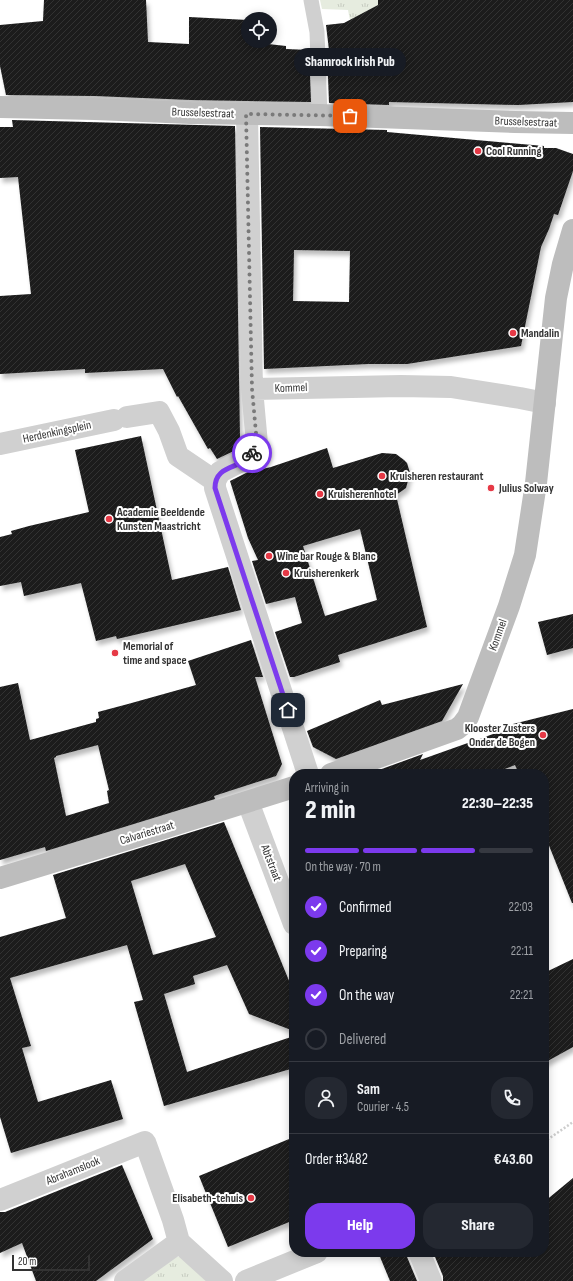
<!DOCTYPE html>
<html lang="en">
<head>
<meta charset="utf-8">
<style>
	body { margin:0; font-family:"Sofia Sans Condensed",sans-serif; background:#242831; color:#f1f3f6; height:100vh; display:flex; flex-direction:column; font-size:15px; white-space:nowrap }
	* { box-sizing:border-box; margin:0 }
	p { font-size:13px; color:#9ea1a6 }
	.icon { flex:none; width:22px; height:22px; fill:none; stroke:currentColor; stroke-width:2; stroke-linecap:round; stroke-linejoin:round }
	.map { position:relative; flex:1; overflow:hidden }
	.drawer { position:absolute; left:289px; top:769px; width:260px; height:488px; display:flex; flex-direction:column; background:#171b24; border-radius:16px; box-shadow:0 2px 10px #0003 }
	.drawer>* { flex:none }
	.buttons { position:absolute; left:241px; top:12px; display:grid; gap:8px }
	.buttons a { display:grid; place-items:center; width:36px; height:36px; border-radius:50%; background:#171b24; box-shadow:0 2px 10px #0003; font-size:20px }
	.scale { position:absolute; left:12px; bottom:10px; width:78px; box-sizing:border-box; padding-left:4px; border:2px solid #333; border-top:0; font-size:11px; line-height:14px; white-space:nowrap; color:#333; -webkit-text-stroke:3px #fff; paint-order:stroke }
	.pin { position:absolute; display:grid; place-items:center; width:34px; height:34px; color:#fff; margin:-17px; border-radius:8px; box-shadow:0 2px 6px #0006 }
	.courier { position:absolute; display:grid; place-items:center; width:40px; height:40px; margin:-20px; border:3px solid #7c3aed; border-radius:50%; background:#fff; color:#222; box-shadow:0 1px 5px #0007 }
	.bubble { position:absolute; height:28px; border-radius:14px; background:#171b24; box-shadow:0 2px 10px #0003; font-size:13px; font-weight:800; line-height:28px; text-align:center }
	.head em { font-style:normal; font-weight:800 }
	.head div { display:flex; flex-direction:column-reverse }
	.head { display:flex; align-items:center; justify-content:space-between; height:68px; padding:0 16px }
	h1 { font-size:26px; font-weight:800; line-height:30px }
	.bar { display:grid; grid-template-columns:repeat(4,1fr); gap:6px 4px; align-content:center; height:48px; padding:0 16px }
	.bar i { height:5px; border-radius:3px; background:#363941 }
	.bar .selected { background:#7c3aed }
	.bar p { grid-column:span 4 }
	.line { display:flex; align-items:center; gap:10px; padding:0 16px; border-top:1px solid #363941 }
	.line div { flex:1 }
	.round { display:grid; place-items:center; flex:none; width:42px; height:42px; border-radius:16px; background:#242831 }
	ol { padding:0 16px; list-style:none }
	li { display:flex; align-items:center; gap:12px; height:44px }
	li p { margin-inline-start:auto }
	li .icon { padding:4px; border-radius:50%; background:#7c3aed; color:#fff; stroke-width:4 }
	li:last-child { color:#9ea1a6 }
	li i { width:22px; height:22px; border:2px solid #363941; border-radius:50% }
	.primary-button { display:flex; gap:8px; margin-top:auto; padding:8px 16px }
	.primary-button a { flex:1; height:46px; border-radius:16px; background:#7c3aed; color:#fff; font-size:16px; font-weight:800; line-height:46px; text-align:center }
	.primary-button a+a { background:#242831; color:#f1f3f6 }
	.map>svg:first-child { display:block }
</style>
</head>
<body>
<div class="map">
<svg width="573" height="1281" viewBox="0 0 573 1281">
	<defs>
		<pattern id="grass-tufts" width="24" height="20" patternUnits="userSpaceOnUse"><rect width="24" height="20" fill="#e6ecdf"/><path d="M3 7l-1-3M5 7V3M7 7l1-3M15 17l-1-3M17 17v-4M19 17l1-3" fill="none" stroke="#c6cbc0"/></pattern>
		<pattern id="building-hatch" width="6" height="6" patternUnits="userSpaceOnUse"><rect width="6" height="6" fill="#1a1a1a"/><path d="M-1 1l2-2M0 6l6-6M5 7l2-2" fill="none" stroke="#333"/></pattern>
		<filter id="shadow"><feDropShadow dx="2.5" dy="4.5" stdDeviation="2" flood-color="#0004"/></filter>
	</defs>
	<rect width="100%" height="100%" fill="#fff"/>
	<!-- grass -->
	<path fill="url(#grass-tufts)" d="M320,0H378V7L352,31L348,10L322,9Z
		M174,1256L181,1257L211,1281H135Z"/>
	<!-- building -->
	<path fill="url(#building-hatch)" fill-rule="evenodd" filter="url(#shadow)" d="M44,0H146L148,42L189,44V17L248,20V41H269L268,44L286,46V49L309,50L311,102L191,100L95,96L6,95L0,66V25L43,21Z
		M378,0H573V102L518,105L389,102V105L329,103L327,50H329L326,25L344,23L378,5Z
		M12,120L235,126L240,439L242,447L217,459L210,448L208,449L178,396L177,397L163,369L85,373V369L0,374V296L31,294L18,177L0,178V127H13Z
		M260,127L387,130V132L544,146V148H556L573,154V171L558,215L554,214L549,229L541,247L521,346L407,364H368L264,369ZM294,250L350,251L349,302L293,301Z
		M141,436L172,580L228,567L241,610L117,639L116,636L96,641L81,583L24,596L21,582L0,586V537L12,534L11,531L29,526L89,512L75,450Z
		M327,448L333,468L382,453L396,454L404,460L407,463L410,473L406,488L396,495L427,627L338,655L340,662L294,677H290L275,632L302,623L295,597L266,604L252,561L258,560L248,538L230,481L250,471V472L271,467ZM360,529L377,600L325,616L303,546Z
		M573,614V648L547,655L538,622Z
		M251,640L263,677H255L282,764L276,776L214,796L215,799L46,851L45,847L0,860V687L18,683L30,740L96,722V719L99,718L98,712L128,704L196,685L188,661ZM98,745L109,790L107,791L109,803L66,816L54,758L56,757V756Z
		M463,684L442,721L336,759L313,747L307,731L380,700L382,705Z
		M573,709V903H572L544,833V774H519L515,765L492,774H368L423,754L420,760L510,728L509,725Z
		M224,822L294,993V1031L249,1014L227,965L193,976L195,984L164,994L187,1072L294,1036V1068L164,1106L134,1002L143,1000L127,945L10,978L31,1046L22,1048L38,1102L111,1080L123,1119L11,1153L0,1117V937L66,918L53,875ZM185,864L216,937L153,955L131,881Z
		M573,959V1047L544,1063V973Z
		M294,1137V1220L228,1247L199,1176Z
		M122,1165L153,1239L96,1281H36L22,1243L0,1253V1212H5Z
		M573,1178V1281H443V1276L433,1252H544V1202Z
		M378,1252H407V1257L417,1281H390Z"/>
	<g fill="none" stroke-linecap="round" stroke-linejoin="round">
		<!-- path -->
		<path stroke="#cdcdcd" stroke-width="2.5" stroke-dasharray="2 2" stroke-linecap="butt" d="M544,1142L573,1122"/>
		<!-- lane -->
		<path stroke="#d0d0d0" stroke-width="15" d="M311,0L317,32L320,115"/>
		<!-- street -->
		<path stroke="#d0d0d0" stroke-width="22" d="M247,114L252,389L257,444L251,456L220,472L215,481V488L308,774
			M252,389L401,386L451,387L520,398L545,403
			M127,417L159,412L169,431L178,456L215,481
			M0,444L114,420
			M248,802L294,924
			M0,1200L145,1142L173,1220L179,1242
			M179,1242L222,1281
			M419,1252L431,1281
			M125,1281L179,1242
			M246,1281L317,1252"/>
		<!-- secondary -->
		<path stroke="#bdbdbd" stroke-width="22" d="M0,107L95,109L191,113L320,115L515,122L573,123
			M331,774L457,729L462,725L468,717L509,606L525,555L536,483L556,298L563,264L573,230
			M0,878L154,831L294,787"/>
	</g>
	<g fill="none" stroke-linecap="round" stroke-linejoin="round">
		<!-- done -->
		<path stroke="#7a7a7a" stroke-width="4" stroke-dasharray="0 7.2" d="M252,453L257,444L252,389L246,114L350,116"/>
		<!-- route -->
		<path stroke="#7c3aed" stroke-width="5" d="M252,453C243,470 215,463 215,488L288,710"/>
	</g>
	<!-- markers -->
	<g fill="#e63946" stroke="#fff" stroke-width="1.5">
		<circle cx="478" cy="151" r="4"/>
		<circle cx="513" cy="333" r="4"/>
		<circle cx="382" cy="476" r="4"/>
		<circle cx="491" cy="488" r="4"/>
		<circle cx="320" cy="494" r="4"/>
		<circle cx="109" cy="519" r="4"/>
		<circle cx="269" cy="556" r="4"/>
		<circle cx="286" cy="573" r="4"/>
		<circle cx="115" cy="653" r="4"/>
		<circle cx="543" cy="735" r="4"/>
		<circle cx="251" cy="1198" r="4"/>
	</g>
	<g text-anchor="middle" dominant-baseline="central" stroke-width="4" stroke-linejoin="round" paint-order="stroke">
		<!-- street labels -->
		<g font-size="12" fill="#333" stroke="#fff">
			<text transform="translate(203 113) rotate(2)">Brusselsestraat</text>
			<text transform="translate(526 122) rotate(2)">Brusselsestraat</text>
			<text transform="translate(291 388) rotate(-2)">Kommel</text>
			<text transform="translate(57 432) rotate(-12)">Herdenkingsplein</text>
			<text transform="translate(498 635) rotate(-70)">Kommel</text>
			<text transform="translate(147 833) rotate(-17)">Calvariestraat</text>
			<text transform="translate(271 863) rotate(69)">Abtstraat</text>
			<text transform="translate(73 1171) rotate(-22)">Abrahamslook</text>
		</g>
		<!-- poi labels -->
		<g font-size="12" font-weight="bold" fill="#333" stroke="#fff" text-anchor="start">
			<text x="486" y="151">Cool Running</text>
			<text x="521" y="333">Mandalin</text>
			<text x="390" y="476">Kruisheren restaurant</text>
			<text x="499" y="488">Julius Solway</text>
			<text x="328" y="494">Kruisherenhotel</text>
			<text x="117" y="512">Academie Beeldende<tspan x="117" dy="14">Kunsten Maastricht</tspan></text>
			<text x="277" y="556">Wine bar Rouge &amp; Blanc</text>
			<text x="294" y="573">Kruisherenkerk</text>
			<text x="123" y="646">Memorial of<tspan x="123" dy="14">time and space</tspan></text>
			<text x="535" y="728" text-anchor="end">Klooster Zusters<tspan x="535" dy="14">Onder de Bogen</tspan></text>
			<text x="243" y="1198" text-anchor="end">Elisabeth-tehuis</text>
		</g>
	</g>
</svg>
<div class="buttons">
<a><svg class="icon" aria-label="locate" viewBox="0 0 24 24"><circle cx="12" cy="12" r="6"/><path d="M12 2v4M12 18v4M2 12h4M18 12h4"/></svg></a>
</div>
<div class="scale">20 m</div>
<div class="pin" style="left:350px;top:116px;background:#ea580c"><svg class="icon" aria-label="bag" viewBox="0 0 24 24"><path d="M5 8h14l-1 12H6zM9 8a3 3 0 0 1 6 0"/></svg></div>
<div class="pin" style="left:288px;top:710px;background:#1f2937"><svg class="icon" aria-label="home" viewBox="0 0 24 24"><path d="M3 11l9-7 9 7M6 9v11h12V9"/></svg></div>
<div class="courier" style="left:252px;top:453px"><svg class="icon" aria-label="bike" viewBox="0 0 24 24"><circle cx="6" cy="16" r="4"/><circle cx="18" cy="16" r="4"/><path d="M6 16l4-8h5l3 8M10 8l3 8H6M13 5h3"/></svg></div>
<div class="bubble" style="left:294px;top:48px;width:112px">Shamrock Irish Pub</div>
<section class="drawer">
<div class="head"><div><h1>2 min</h1><p>Arriving in</p></div><em>22:30–22:35</em></div>
<div class="bar"><i class="selected"></i><i class="selected"></i><i class="selected"></i><i></i><p>On the way · 70 m</p></div>
<ol>
<li><svg class="icon" aria-label="check" viewBox="0 0 24 24"><path d="M5 12l5 5 9-10"/></svg>Confirmed<p>22:03</p></li>
<li><svg class="icon" aria-label="check" viewBox="0 0 24 24"><path d="M5 12l5 5 9-10"/></svg>Preparing<p>22:11</p></li>
<li><svg class="icon" aria-label="check" viewBox="0 0 24 24"><path d="M5 12l5 5 9-10"/></svg>On the way<p>22:21</p></li>
<li><i></i>Delivered</li>
</ol>
<div class="line" style="height:72px"><a class="round"><svg class="icon" aria-label="person" viewBox="0 0 24 24"><circle cx="12" cy="8" r="4"/><path d="M4 21q1-7 8-7t8 7"/></svg></a><div><b>Sam</b><p>Courier · 4.5</p></div><a class="round"><svg class="icon" aria-label="phone" viewBox="0 0 24 24"><path d="M5 4h4l2 5-3 2q2 4 5 5l2-3 5 2v4C11 20 4 13 5 4z"/></svg></a></div>
<div class="line" style="height:52px"><div>Order #3482</div><b>€43.60</b></div>
<div class="primary-button"><a>Help</a><a>Share</a></div>
</section>
</div>
</body>
</html>
